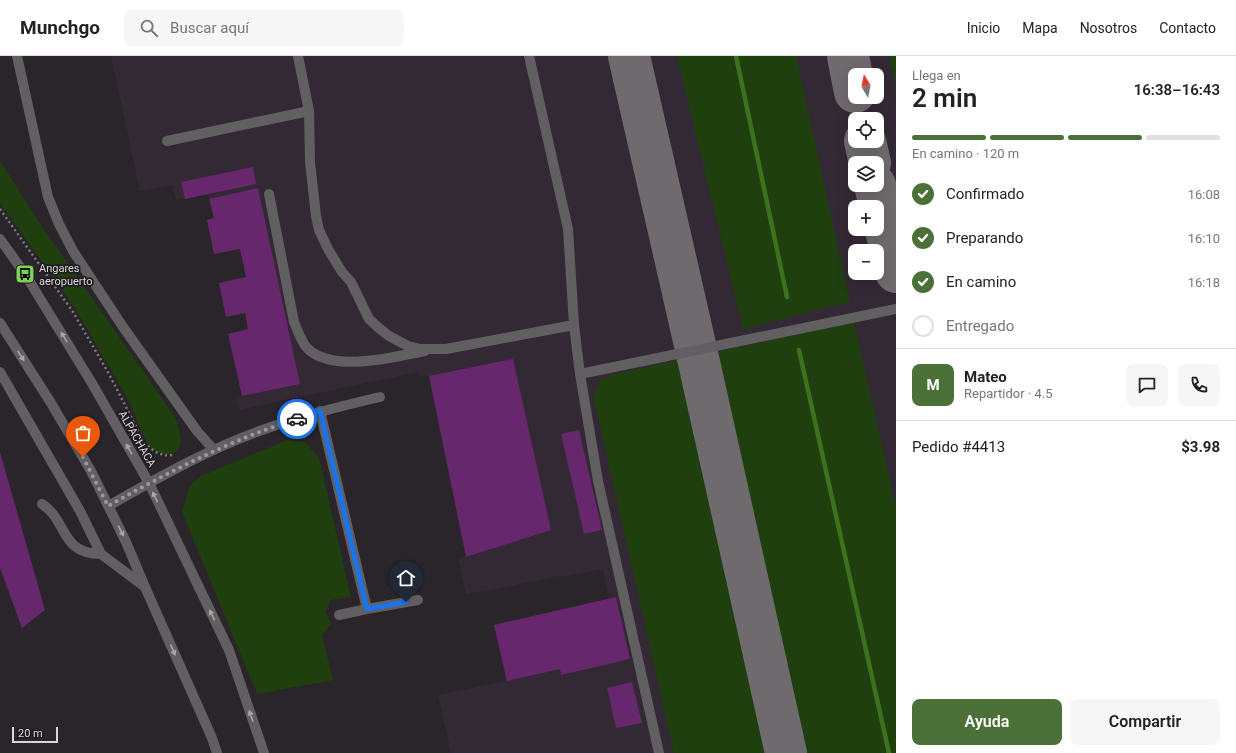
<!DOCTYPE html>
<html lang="es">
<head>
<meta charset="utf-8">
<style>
	body { margin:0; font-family:Roboto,sans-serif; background:#f6f6f6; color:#222; height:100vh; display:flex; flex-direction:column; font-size:15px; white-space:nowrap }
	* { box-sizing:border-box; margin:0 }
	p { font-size:13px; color:#767676 }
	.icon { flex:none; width:22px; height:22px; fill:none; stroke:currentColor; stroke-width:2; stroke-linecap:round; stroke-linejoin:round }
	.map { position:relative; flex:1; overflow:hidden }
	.details { display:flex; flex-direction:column; background:#fff; width:340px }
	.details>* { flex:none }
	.needle { width:26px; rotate:350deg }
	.buttons { position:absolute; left:848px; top:12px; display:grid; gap:8px }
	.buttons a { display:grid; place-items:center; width:36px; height:36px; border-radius:8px; background:#fff; box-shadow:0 4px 16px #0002; font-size:20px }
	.scale { position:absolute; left:12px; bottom:10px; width:46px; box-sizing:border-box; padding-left:4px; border:2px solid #d9d6d9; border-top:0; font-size:11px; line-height:14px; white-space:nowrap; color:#d9d6d9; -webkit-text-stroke:3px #201b21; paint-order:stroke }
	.pin { position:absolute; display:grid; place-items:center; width:34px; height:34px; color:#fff; margin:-41px -17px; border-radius:50% 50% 50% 0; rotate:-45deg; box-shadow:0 0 4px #0007 }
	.pin .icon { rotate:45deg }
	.courier { position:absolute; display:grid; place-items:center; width:40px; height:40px; margin:-20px; border:3px solid #1a73e8; border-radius:50%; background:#fff; color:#222; box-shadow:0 1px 5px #0007 }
	.headline em { font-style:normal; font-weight:600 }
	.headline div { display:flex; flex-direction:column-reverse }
	.headline { display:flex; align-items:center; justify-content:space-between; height:68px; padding:0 16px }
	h1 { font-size:26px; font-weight:600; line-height:30px }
	.bar { display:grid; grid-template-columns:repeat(4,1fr); gap:6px 4px; align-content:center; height:48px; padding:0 16px }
	.bar i { height:5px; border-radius:3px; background:#e0e0e0 }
	.bar .on { background:#4b7138 }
	.bar p { grid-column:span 4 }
	.line { display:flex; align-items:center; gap:10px; padding:0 16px; border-top:1px solid #e0e0e0 }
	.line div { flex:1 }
	.round { display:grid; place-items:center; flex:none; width:42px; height:42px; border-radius:8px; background:#f6f6f6 }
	ol { padding:0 16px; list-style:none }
	li { display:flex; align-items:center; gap:12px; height:44px }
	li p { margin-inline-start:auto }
	li .icon { padding:4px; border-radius:50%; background:#4b7138; color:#fff; stroke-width:4 }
	li:last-child { color:#767676 }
	li i { width:22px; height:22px; border:2px solid #e0e0e0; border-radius:50% }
	.cta { display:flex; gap:8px; margin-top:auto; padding:8px 16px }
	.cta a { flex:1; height:46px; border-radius:8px; background:#4b7138; color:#fff; font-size:16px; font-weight:600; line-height:46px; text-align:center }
	.cta a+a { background:#f6f6f6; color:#222 }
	header { display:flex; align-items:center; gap:24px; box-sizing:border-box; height:56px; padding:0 20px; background:#fff; border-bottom:1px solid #e0e0e0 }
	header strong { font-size:19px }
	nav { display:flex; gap:22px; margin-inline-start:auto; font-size:14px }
	.search { width:280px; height:36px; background:#f6f6f6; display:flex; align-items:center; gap:10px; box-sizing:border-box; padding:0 14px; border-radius:8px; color:#767676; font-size:15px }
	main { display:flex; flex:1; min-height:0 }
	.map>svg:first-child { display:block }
</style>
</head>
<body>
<header>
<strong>Munchgo</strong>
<div class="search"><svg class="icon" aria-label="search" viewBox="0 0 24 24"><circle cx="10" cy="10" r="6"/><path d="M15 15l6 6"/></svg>Buscar aquí</div>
<nav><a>Inicio</a><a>Mapa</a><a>Nosotros</a><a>Contacto</a></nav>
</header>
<main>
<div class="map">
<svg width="896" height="697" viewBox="0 0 896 697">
	<rect width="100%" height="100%" fill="#2a252a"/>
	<!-- built -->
	<path fill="#332934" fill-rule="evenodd" d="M111,0H896V697H451L438,639L506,625L494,569L609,544L603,513L466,538L458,502L466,500L429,320L420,321L418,316L239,354L236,341L242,340L228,278L248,273L245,257L226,261L219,227L246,221L240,193L214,198L207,164L214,162L208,138L176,144L172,129L140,135ZM855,19H877V41H855ZM855,63H877V85H855ZM855,107H877V129H855ZM855,151H877V173H855ZM855,195H877V217H855Z"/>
	<!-- green -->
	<path fill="#1f400e" d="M677,0H796L850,246L743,273Z
		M889,0H896V30Z
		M0,105L43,172L175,361L179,373L181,387L177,395L171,398H162L153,394L147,388L128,343L76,254L0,147Z
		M854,266L896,451V697H674L594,343C596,328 600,323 614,318Z
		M287,384L305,386L319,402L351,541L331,544L325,556L331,568L322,579L333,624L257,638L182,456L189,431L201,420Z"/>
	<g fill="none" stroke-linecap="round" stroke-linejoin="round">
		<!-- stream -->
		<path stroke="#3b721d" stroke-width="4.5" d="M736,0L787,241
			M799,294L889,697"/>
		<!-- taxiway -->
		<path stroke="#6e6a6e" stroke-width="42" d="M629,0L696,293L786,697
			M848,0L855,36
			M865,85L870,107
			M875,129L896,216"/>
	</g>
	<!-- building -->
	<path fill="#66276c" d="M253,111L256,128L185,143L181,126Z
		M258,132L300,328L242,340L228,278L248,273L245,257L226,261L219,227L246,221L240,193L214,198L207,164L214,162L209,143Z
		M513,303L551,474L466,501L429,320Z
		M579,374L602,474L584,478L561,378Z
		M0,396L45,554L22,572L0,512Z
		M616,541L630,603L561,619L560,613L507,625L494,569Z
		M632,626L642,667L616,672L607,632Z"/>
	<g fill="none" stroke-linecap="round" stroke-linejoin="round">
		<!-- path -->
		<path stroke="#7e7a7e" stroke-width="2.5" stroke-dasharray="2 3" stroke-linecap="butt" d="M0,153L73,256L109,318L145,388C154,395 161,401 173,399"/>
		<!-- minor -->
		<path stroke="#625f62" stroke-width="10" d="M17,0L48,141L59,168L73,195L123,271L197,375L214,394
			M298,0L309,55L310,106L316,160L319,174L328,193L342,216L351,226L369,263L380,273L389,280L408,290L421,293H446L574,269
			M529,0L568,173L574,269L580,318L598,425L659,697
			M167,85L309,55
			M269,138L294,266C298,275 301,286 308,293C334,317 393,301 425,295
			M0,183L25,218L93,329L149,427L229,594L264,697
			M0,267L51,347L91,415L126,486L145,531L212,682L217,697
			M0,316L80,455L101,498L145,531
			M580,318L896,253
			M320,355L367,553
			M42,448C68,465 60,498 101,498
			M108,450C158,422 210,392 265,373C302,360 341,350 380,341
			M339,559L367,553L418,544"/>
	</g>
	<!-- one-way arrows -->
	<defs><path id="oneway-solid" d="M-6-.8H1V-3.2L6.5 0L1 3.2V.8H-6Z"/></defs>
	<g fill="#a9a6a9">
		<use href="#oneway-solid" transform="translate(64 281) rotate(-122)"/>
		<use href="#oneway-solid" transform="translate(21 300) rotate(57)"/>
		<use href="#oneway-solid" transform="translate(129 393) rotate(-120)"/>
		<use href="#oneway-solid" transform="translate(155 441) rotate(-116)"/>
		<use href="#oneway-solid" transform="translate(121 475) rotate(63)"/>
		<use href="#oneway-solid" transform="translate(212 559) rotate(-116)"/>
		<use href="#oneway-solid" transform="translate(173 594) rotate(66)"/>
		<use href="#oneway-solid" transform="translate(251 660) rotate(-109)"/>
	</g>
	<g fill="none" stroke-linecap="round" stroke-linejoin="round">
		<!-- done -->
		<path stroke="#9c989c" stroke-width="4" stroke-dasharray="0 7.2" d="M83,401L108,450C169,416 230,384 297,363"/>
		<!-- route -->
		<path stroke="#1a73e8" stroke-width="5" d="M297,363L320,355L367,553L406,546"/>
	</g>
	<!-- icons -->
	<defs>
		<symbol id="bus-square" viewBox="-11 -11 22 22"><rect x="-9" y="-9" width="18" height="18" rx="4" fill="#7dd154" stroke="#201b21"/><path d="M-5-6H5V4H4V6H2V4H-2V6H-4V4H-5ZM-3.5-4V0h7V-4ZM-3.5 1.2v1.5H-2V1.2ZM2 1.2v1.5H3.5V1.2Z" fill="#111"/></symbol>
	</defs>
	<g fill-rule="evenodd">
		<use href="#bus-square" x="14" y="207" width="22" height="22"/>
	</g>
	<g text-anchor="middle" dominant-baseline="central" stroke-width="3.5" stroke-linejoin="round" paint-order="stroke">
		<!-- poi labels -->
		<g font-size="11" fill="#d9d6d9" stroke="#201b21" text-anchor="start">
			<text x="39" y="212">Angares<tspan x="39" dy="13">aeropuerto</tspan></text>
		</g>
		<!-- street labels -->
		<g font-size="11" fill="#d9d6d9" stroke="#201b21">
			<text transform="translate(137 383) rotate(60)">ALPACHACA</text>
		</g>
	</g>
</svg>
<div class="buttons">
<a><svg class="needle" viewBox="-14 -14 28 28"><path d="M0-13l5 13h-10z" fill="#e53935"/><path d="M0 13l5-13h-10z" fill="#767676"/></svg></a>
<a><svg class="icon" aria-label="locate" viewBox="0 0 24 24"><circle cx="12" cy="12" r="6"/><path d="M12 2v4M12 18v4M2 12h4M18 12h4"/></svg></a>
<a><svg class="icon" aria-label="layers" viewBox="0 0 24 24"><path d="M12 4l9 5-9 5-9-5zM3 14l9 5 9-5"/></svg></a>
<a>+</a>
<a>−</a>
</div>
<div class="scale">20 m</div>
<div class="pin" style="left:83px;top:401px;background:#ea580c"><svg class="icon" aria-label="bag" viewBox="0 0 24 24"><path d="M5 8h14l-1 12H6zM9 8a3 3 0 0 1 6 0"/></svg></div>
<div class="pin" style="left:406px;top:546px;background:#1f2937"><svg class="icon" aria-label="home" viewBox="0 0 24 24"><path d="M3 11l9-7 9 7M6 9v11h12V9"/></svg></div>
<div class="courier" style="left:297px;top:363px"><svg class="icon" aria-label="car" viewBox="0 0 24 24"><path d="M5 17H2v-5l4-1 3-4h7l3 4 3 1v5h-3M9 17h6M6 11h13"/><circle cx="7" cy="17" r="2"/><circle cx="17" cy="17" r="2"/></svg></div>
</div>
<section class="details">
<div class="headline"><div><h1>2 min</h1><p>Llega en</p></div><em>16:38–16:43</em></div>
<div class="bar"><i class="on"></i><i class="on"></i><i class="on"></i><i></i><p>En camino · 120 m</p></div>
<ol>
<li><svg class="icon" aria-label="check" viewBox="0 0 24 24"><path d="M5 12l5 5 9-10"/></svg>Confirmado<p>16:08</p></li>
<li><svg class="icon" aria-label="check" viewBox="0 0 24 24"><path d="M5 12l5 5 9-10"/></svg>Preparando<p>16:10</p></li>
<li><svg class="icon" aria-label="check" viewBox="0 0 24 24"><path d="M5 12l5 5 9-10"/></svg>En camino<p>16:18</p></li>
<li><i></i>Entregado</li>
</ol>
<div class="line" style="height:72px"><b class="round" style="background:#4b7138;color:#fff">M</b><div><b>Mateo</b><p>Repartidor · 4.5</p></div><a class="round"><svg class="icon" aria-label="chat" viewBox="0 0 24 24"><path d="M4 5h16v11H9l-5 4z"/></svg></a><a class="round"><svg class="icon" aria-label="phone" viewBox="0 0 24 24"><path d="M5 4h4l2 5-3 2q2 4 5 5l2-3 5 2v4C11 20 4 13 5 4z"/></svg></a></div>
<div class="line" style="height:52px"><div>Pedido #4413</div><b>$3.98</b></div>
<div class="cta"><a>Ayuda</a><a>Compartir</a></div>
</section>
</main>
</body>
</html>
